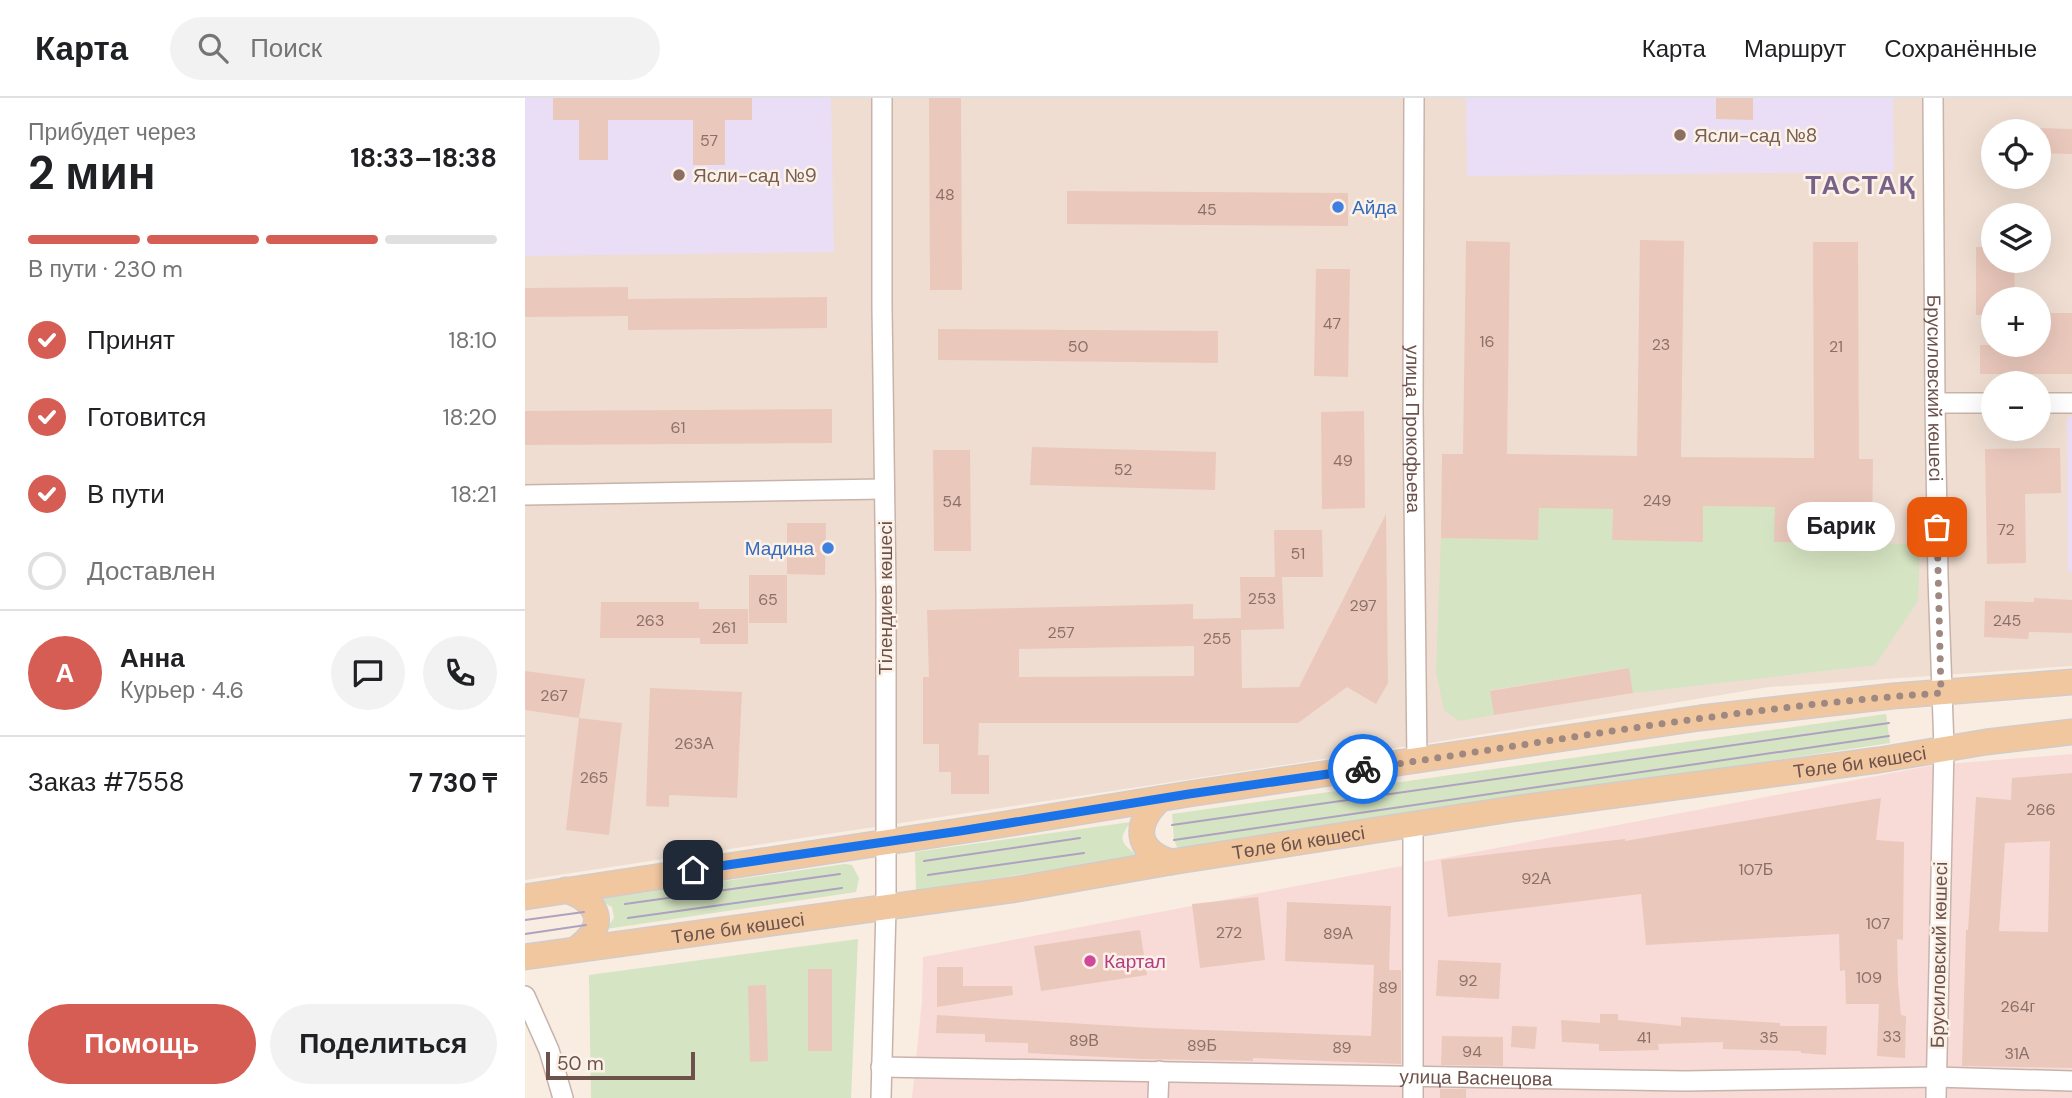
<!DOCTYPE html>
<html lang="ru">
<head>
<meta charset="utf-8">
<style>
	body { margin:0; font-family:"DM Sans",sans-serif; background:#f2f2f2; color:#202124; height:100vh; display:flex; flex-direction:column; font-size:26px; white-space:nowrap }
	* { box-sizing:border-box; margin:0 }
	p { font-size:23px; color:#757577 }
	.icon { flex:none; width:38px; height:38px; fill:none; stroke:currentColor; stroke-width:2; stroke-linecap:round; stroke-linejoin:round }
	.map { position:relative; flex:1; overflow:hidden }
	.side { display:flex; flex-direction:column; background:#fff; width:525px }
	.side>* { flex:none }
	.tools { position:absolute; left:1456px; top:21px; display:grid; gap:14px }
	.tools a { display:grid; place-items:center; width:70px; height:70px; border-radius:50%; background:#fff; box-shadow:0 7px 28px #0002; font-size:35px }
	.scale { position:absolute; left:21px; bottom:18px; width:149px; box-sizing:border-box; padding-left:7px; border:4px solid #6d524b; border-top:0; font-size:19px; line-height:24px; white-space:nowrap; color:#6d524b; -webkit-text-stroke:5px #fcf1e7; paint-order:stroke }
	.pin { position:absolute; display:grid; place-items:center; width:60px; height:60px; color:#fff; margin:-30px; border-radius:14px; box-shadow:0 4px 10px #0006 }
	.courier { position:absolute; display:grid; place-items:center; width:70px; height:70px; margin:-35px; border:5px solid #1a73e8; border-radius:50%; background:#fff; color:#222; box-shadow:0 2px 9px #0007 }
	.bubble { position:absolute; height:49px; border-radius:24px; background:#fff; box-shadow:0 7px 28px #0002; font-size:23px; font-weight:700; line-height:49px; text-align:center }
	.head em { font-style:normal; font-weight:700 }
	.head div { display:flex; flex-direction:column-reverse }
	.head { display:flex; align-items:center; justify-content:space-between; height:119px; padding:0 28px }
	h1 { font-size:46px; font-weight:700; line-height:52px }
	.bar { display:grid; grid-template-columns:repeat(4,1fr); gap:10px 7px; align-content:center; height:84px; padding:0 28px }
	.bar i { height:9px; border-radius:5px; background:#e0e0e0 }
	.bar .current { background:#d65d53 }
	.bar p { grid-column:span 4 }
	.line { display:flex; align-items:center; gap:18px; padding:0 28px; border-top:2px solid #e0e0e0 }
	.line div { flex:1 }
	.round { display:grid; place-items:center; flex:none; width:74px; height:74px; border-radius:37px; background:#f2f2f2 }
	ol { padding:0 28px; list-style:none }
	li { display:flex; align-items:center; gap:21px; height:77px }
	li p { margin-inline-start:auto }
	li .icon { padding:7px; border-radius:50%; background:#d65d53; color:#fff; stroke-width:4 }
	li:last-child { color:#757577 }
	li i { width:38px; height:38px; border:4px solid #e0e0e0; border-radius:50% }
	.primary-button { display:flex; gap:14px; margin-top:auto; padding:14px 28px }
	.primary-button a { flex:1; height:80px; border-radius:42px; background:#d65d53; color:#fff; font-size:28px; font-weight:700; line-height:80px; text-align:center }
	.primary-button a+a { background:#f2f2f2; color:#202124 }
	header { display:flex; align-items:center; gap:42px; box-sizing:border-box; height:98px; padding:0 35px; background:#fff; border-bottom:2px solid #e0e0e0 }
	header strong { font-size:33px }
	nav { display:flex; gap:38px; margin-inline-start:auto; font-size:24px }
	.search { width:490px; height:63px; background:#f2f2f2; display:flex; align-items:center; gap:18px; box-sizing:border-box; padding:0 24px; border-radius:38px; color:#757577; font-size:26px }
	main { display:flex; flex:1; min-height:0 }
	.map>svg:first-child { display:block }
</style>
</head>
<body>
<header>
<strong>Карта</strong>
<div class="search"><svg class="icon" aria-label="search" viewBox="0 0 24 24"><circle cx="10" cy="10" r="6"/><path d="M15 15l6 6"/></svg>Поиск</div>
<nav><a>Карта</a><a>Маршрут</a><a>Сохранённые</a></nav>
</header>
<main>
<section class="side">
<div class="head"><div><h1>2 мин</h1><p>Прибудет через</p></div><em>18:33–18:38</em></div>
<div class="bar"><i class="current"></i><i class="current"></i><i class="current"></i><i></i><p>В пути · 230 m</p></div>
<ol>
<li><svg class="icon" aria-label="check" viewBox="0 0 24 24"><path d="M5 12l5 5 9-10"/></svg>Принят<p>18:10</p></li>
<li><svg class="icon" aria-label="check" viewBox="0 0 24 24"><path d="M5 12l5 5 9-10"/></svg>Готовится<p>18:20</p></li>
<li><svg class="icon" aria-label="check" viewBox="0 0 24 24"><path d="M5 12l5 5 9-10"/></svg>В пути<p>18:21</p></li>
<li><i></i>Доставлен</li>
</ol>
<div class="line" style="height:126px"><b class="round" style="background:#d65d53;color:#fff">А</b><div><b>Анна</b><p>Курьер · 4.6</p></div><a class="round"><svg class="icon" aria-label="chat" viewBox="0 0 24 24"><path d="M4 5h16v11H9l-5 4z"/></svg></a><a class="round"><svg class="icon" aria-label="phone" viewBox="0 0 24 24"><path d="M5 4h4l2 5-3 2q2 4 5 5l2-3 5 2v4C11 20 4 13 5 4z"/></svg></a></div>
<div class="line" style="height:91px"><div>Заказ #7558</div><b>7 730 ₸</b></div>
<div class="primary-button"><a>Помощь</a><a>Поделиться</a></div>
</section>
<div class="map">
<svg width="1547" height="1000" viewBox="0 0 1547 1000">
	<rect width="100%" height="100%" fill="#f9ece1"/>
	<!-- residential -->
	<path fill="#efddd1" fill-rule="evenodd" d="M0,0H1547V568L1244,589L917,643L0,782ZM1468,33H1514V79H1468ZM1468,117H1514V163H1468ZM1468,201H1514V247H1468ZM1468,285H1514V331H1468Z"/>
	<!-- commercial -->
	<path fill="#f8dbd6" d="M1547,656V1000H387L397,903L398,859L1409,667Z"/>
	<!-- education -->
	<path fill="#e9def5" d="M0,0H306L309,154L0,158Z
		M941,0H1368L1369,74L942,78Z
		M1542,319H1547V474H1543Z"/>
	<!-- green -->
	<path fill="#d5e4c2" d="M1178,408L1250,409V444L1395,446L1393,503L1350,567L1108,595L1103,570L965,592L969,617L934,623L919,612L911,574L916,440L1013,442L1014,410L1088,411L1087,442L1177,444Z
		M1361,616L1365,645L653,751L649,742L647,716Z
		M606,724C592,742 596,745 613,758L391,793L390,754Z
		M320,766L327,767L334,780L331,794L81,831L89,820L87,809L73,801Z
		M333,841L326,1000H66L64,877Z"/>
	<!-- building -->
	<path fill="#ebc8bc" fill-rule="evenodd" d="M28,0H227V22H200V67H168V22H83V62H54V22H28Z
		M404,0H436L437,192H405Z
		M1191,0H1228V22L1191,21Z
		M1514,30L1547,31V56L1514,55Z
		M542,93L823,95V128L542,126Z
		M1115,142L1159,143L1156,359L1289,360L1288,144H1333L1334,361H1348L1347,446L1249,444L1250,409L1178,408V444L1087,442L1088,411L1014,410L1013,442L916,440L917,356H938L941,143L985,144L982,356L1112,358Z
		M1451,149H1468V163H1489L1490,201H1468V217H1451Z
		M791,171H825L823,279L789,278Z
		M103,189V201L302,199V230L103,232V218L0,219V190Z
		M1514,215H1547V276H1455V247H1514Z
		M413,231L693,233V265L413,262Z
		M307,311V345L0,347V313Z
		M839,313L840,410L797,411L796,314Z
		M507,349L691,354L690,392L505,387Z
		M1535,350L1536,395L1500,396L1501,465L1462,466L1460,351Z
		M408,352H445L446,453H409Z
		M861,416L863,585L851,606L822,589L773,625H454L453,657H464V696H426V674H414V646H398V579H404L402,512L668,506V521L716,520L715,479H750L749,432H797L798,479H755H757L759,531L716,532V526L717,590L774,589ZM669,548V578L494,579V551Z
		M262,425H301L300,477L262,476Z
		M224,477H262V525H224Z
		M1509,500L1547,502V535L1504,534L1503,541L1459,539L1460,503L1509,504Z
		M76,504H174V511H223V546H175V540H75Z
		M1104,570L1108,595L969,617L965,593Z
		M0,573L60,581L54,620L0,612Z
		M125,590L217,594L212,700L144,697V709L121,708Z
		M54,620L97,625L84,737L41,732Z
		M1547,675V970L1437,968L1441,832H1443L1451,699L1486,702L1487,680ZM1525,743L1523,834L1474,833L1480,745Z
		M1356,700L1351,742L1379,744L1378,842L1372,841L1373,886L1376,917L1381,918L1380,960L1352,958L1354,906H1321L1320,872L1315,873L1314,836L1121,847L1116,796L923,819L916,762L1100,741V743Z
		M733,799L740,862L675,870L667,806Z
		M762,804L866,808L864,872H876V966L728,960V963L616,961L503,955V945L460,944V936L411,935L412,917L626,930L846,938L849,867L760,863Z
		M615,832L622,877L516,893L509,848Z
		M913,862L976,865L974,901L911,898Z
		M412,869H438V888H487L488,897L412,909Z
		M283,871H307V953H283Z
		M241,887L243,963L225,964L223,888Z
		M1075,916H1093V922L1156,928V919L1255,925V928H1302L1301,957L1276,955V953L1198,951V944L1133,946L1134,952L1093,953H1074V946L1037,944L1036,922L1075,925Z
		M987,928L1012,929L1010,951L986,949Z
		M917,938L978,939V968L916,967Z
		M915,991H941V1000H915Z"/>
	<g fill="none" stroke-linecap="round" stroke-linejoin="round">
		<defs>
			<g id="minor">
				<path id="s1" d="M889,0L888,312L892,663"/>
				<path id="s2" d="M1408,0L1410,305L1413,479L1419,650L1411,1000"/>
				<path d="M1410,305H1468"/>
				<path d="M1514,305H1547"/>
				<path d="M0,397L359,391"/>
				<path d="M888,726V1000"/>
				<path d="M0,898L24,952L38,1000"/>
				<path id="s3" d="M356,969L1159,983L1411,979L1547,983"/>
				<path d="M356,1000L361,810V495L357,209V0"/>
				<path d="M633,1000L634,973"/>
			</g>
			<g id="major">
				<path d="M635,701C609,726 609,752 646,764"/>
				<path d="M41,792C76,804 83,829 51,851"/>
				<path d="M0,799L481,726L664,696L1175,620L1368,598L1547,584"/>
				<path id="s4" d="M0,859L493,791L646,764L987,711L1354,662L1461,644L1547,634"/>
			</g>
		</defs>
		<!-- minor casing -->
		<use href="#minor" stroke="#c8b3aa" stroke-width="22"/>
		<!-- major casing -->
		<use href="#major" stroke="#d3cbc9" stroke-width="27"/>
		<!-- minor -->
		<use href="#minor" stroke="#fff" stroke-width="19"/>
		<!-- major -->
		<use href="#major" stroke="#f1c7a0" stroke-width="24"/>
		<!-- tram -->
		<path stroke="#aea2c0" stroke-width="2" d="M647,727L1364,625
			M649,742L1364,638
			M399,763L555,740
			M403,777L559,755
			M100,806L315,776
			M103,820L317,790
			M0,822L59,814
			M0,836L61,827"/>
	</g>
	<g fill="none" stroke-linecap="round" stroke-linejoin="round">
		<!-- done -->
		<path stroke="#9e8880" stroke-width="7" stroke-dasharray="0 12.6" d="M838,671C1030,643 1222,608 1416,595L1412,429"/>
		<!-- route -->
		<path stroke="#1a73e8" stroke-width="9" d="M168,772L435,733L664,696L838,671"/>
	</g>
	<!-- markers -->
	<g fill="#8d6e63" stroke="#fcf1e7" stroke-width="2.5">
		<circle cx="1155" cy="37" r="7"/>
		<circle cx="154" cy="77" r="7"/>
	</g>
	<g fill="#3f7fe0" stroke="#fcf1e7" stroke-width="2.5">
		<circle cx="813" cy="109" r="7"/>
		<circle cx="303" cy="450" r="7"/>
	</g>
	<circle fill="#d1479c" stroke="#fcf1e7" stroke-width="2.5" cx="565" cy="863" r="7"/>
	<g text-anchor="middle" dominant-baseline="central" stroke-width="5" stroke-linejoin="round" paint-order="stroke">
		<!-- number labels -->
		<g font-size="16" fill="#8c7067">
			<text x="184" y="42">57</text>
			<text x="420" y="96">48</text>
			<text x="682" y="111">45</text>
			<text x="807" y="225">47</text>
			<text x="962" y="243">16</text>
			<text x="1136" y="246">23</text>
			<text x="553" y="248">50</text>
			<text x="1311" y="248">21</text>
			<text x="153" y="329">61</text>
			<text x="818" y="362">49</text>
			<text x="598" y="371">52</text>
			<text x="1132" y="402">249</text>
			<text x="427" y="403">54</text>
			<text x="1481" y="431">72</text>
			<text x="773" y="455">51</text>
			<text x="737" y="500">253</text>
			<text x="243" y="501">65</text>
			<text x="838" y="507">297</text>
			<text x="125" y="522">263</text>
			<text x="1482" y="522">245</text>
			<text x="199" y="529">261</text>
			<text x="536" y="534">257</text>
			<text x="692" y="540">255</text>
			<text x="29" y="597">267</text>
			<text x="169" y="645">263А</text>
			<text x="69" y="679">265</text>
			<text x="1516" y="711">266</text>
			<text x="1231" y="771">107Б</text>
			<text x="1011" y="780">92А</text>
			<text x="1353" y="825">107</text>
			<text x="704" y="834">272</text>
			<text x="813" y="835">89А</text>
			<text x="1344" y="879">109</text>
			<text x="943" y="882">92</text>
			<text x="863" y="889">89</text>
			<text x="1493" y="908">264г</text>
			<text x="1367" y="938">33</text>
			<text x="1119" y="939">41</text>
			<text x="1244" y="939">35</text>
			<text x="559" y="942">89В</text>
			<text x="677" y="947">89Б</text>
			<text x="817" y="949">89</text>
			<text x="947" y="953">94</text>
			<text x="1492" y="955">31А</text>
		</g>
		<!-- education labels -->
		<g font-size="19" fill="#785e54" stroke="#fcf1e7" text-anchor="start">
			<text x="1169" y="37">Ясли-сад №8</text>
			<text x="168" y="77">Ясли-сад №9</text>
		</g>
		<!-- shop labels -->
		<g font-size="19" fill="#366cbe" stroke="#fcf1e7" text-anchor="start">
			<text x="827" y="109">Айда</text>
			<text x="289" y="450" text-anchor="end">Мадина</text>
		</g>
		<!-- street labels -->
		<g font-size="19" fill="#6d524b" stroke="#fcf1e7">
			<text stroke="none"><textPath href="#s2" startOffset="290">Брусиловский көшесі</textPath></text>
			<text stroke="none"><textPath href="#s1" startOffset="331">улица Прокофьева</textPath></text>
			<text transform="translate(360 500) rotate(-90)">Тілендиев көшесі</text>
			<text stroke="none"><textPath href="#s4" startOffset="1349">Төле би көшесі</textPath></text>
			<text stroke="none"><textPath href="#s4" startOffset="782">Төле би көшесі</textPath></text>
			<text stroke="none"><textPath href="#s4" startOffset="215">Төле би көшесі</textPath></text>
			<text transform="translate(1414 857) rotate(-89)">Брусиловский көшесі</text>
			<text stroke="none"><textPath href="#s3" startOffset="595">улица Васнецова</textPath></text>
		</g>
		<!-- hotel labels -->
		<g font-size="19" fill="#b23c85" stroke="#fcf1e7" text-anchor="start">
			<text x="579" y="863">Картал</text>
		</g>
		<!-- district labels -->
		<g font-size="26" font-weight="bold" letter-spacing="2" fill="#77638a" stroke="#fcf1e7">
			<text x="1336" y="87">ТАСТАҚ</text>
		</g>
	</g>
</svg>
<div class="tools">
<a><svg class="icon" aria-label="locate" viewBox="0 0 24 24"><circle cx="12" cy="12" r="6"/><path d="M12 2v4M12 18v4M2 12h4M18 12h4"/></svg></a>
<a><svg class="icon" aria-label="layers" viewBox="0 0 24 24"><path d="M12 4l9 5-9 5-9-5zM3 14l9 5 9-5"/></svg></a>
<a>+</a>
<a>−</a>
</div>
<div class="scale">50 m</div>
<div class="pin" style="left:1412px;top:429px;background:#ea580c"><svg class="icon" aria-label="bag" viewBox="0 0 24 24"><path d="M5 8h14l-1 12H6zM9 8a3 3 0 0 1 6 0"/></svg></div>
<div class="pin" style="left:168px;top:772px;background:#1f2937"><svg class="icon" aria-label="home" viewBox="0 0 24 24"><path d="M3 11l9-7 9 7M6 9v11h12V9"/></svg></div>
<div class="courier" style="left:838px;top:671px"><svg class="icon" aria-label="bike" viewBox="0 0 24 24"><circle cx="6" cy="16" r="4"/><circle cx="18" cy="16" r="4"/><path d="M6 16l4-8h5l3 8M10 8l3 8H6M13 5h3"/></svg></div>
<div class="bubble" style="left:1262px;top:404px;width:108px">Барик</div>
</div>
</main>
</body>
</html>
